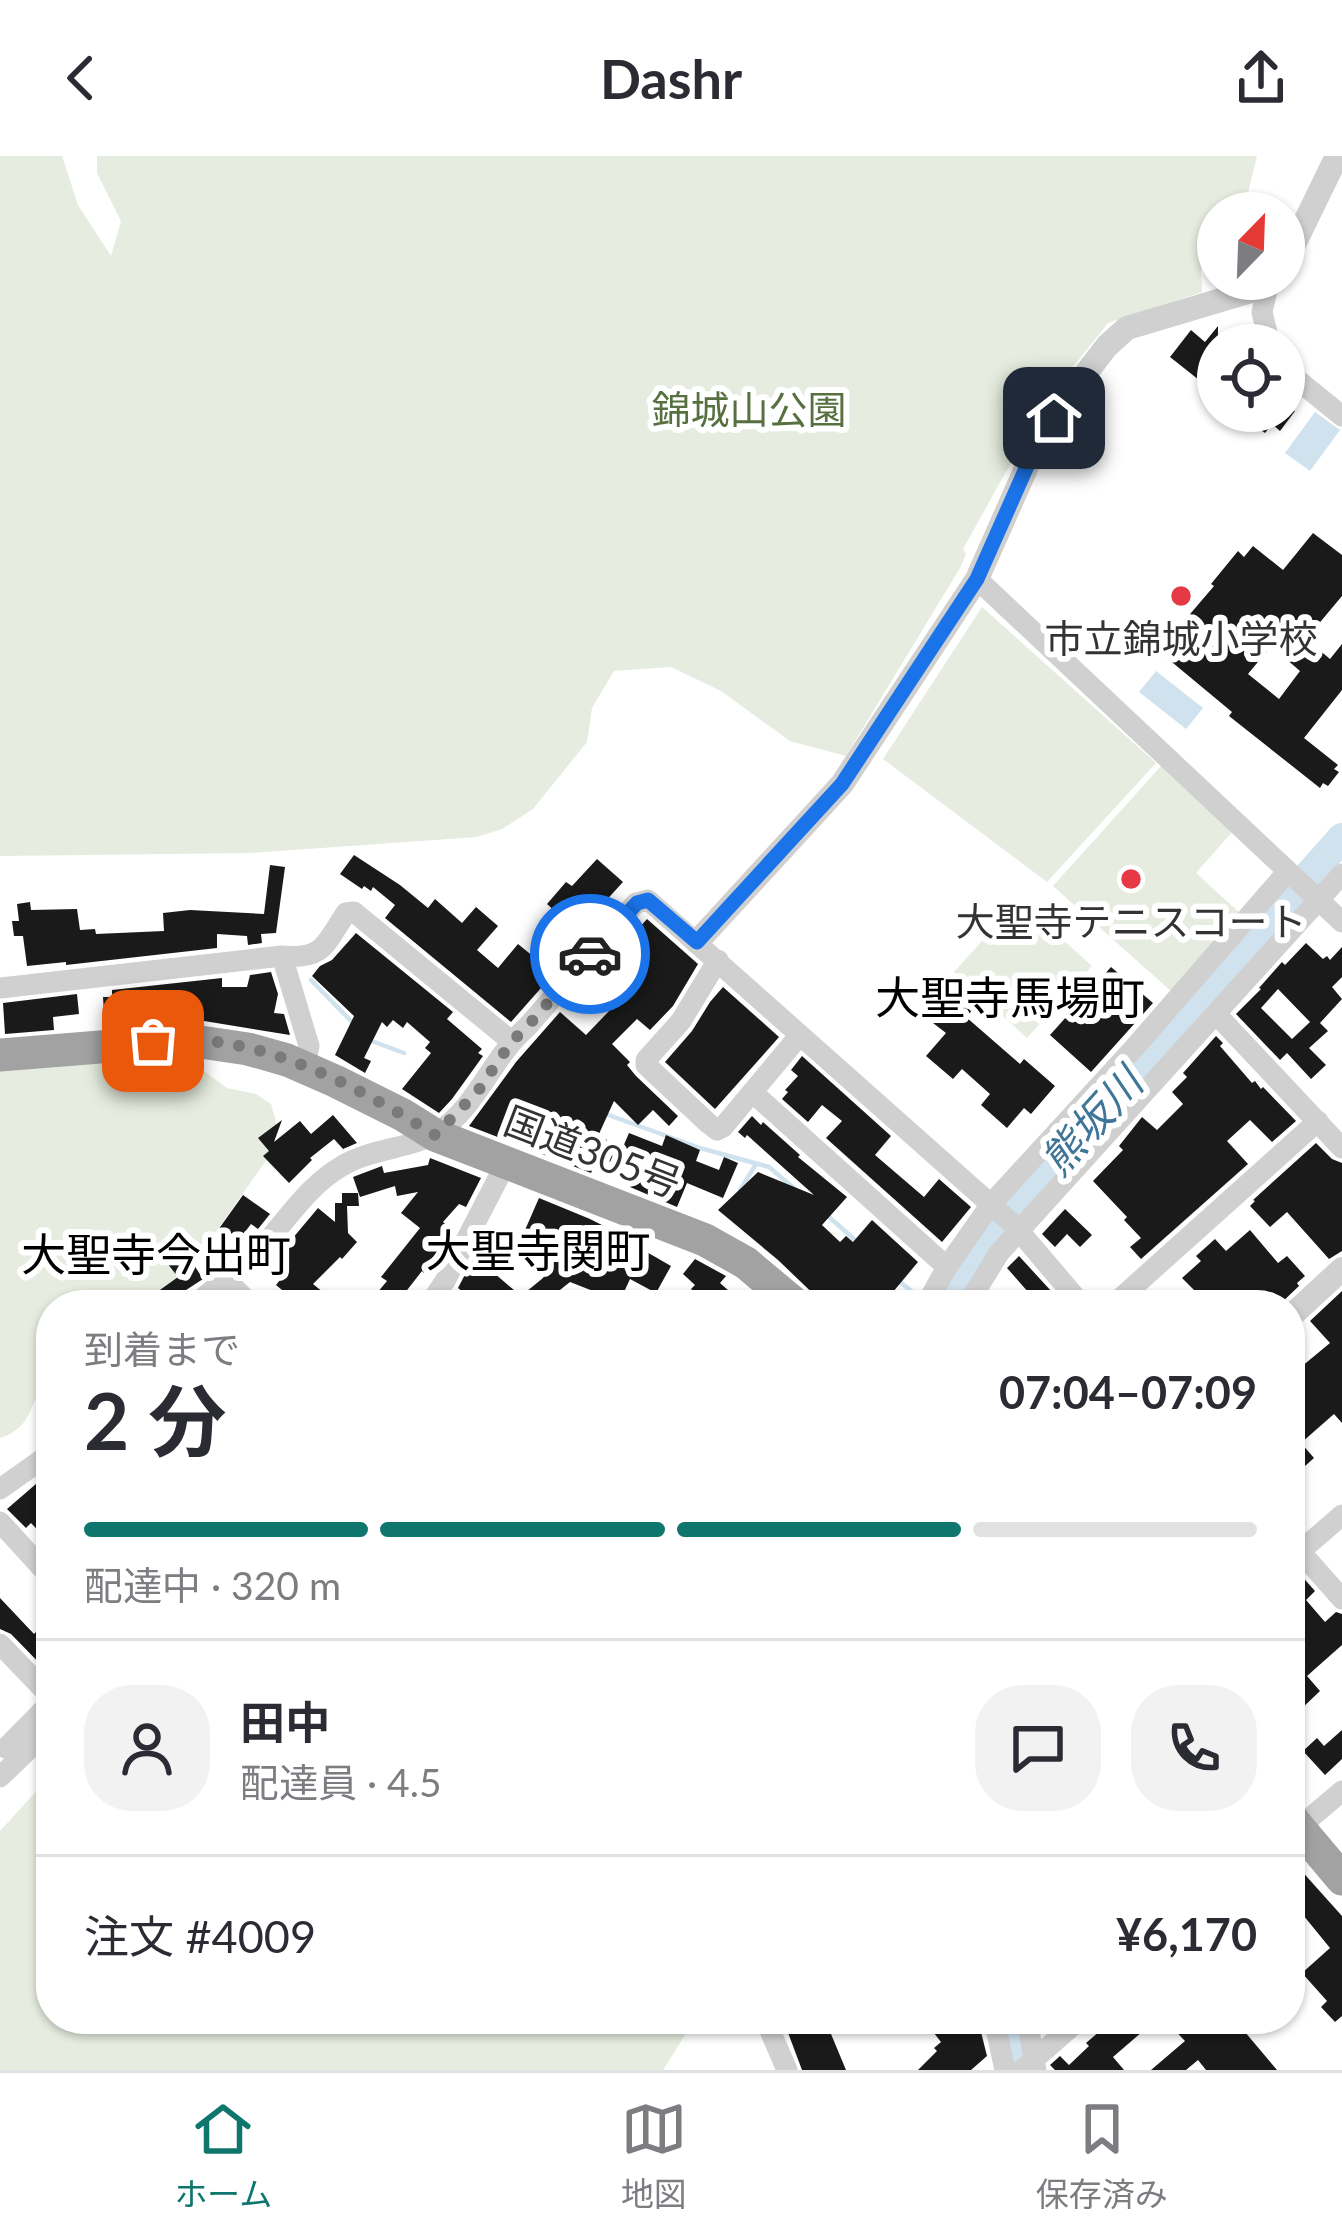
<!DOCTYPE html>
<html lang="ja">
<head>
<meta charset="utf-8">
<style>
	body { margin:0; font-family:Lato,"Noto Sans JP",sans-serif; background:#f2f2f3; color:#2b2b33; height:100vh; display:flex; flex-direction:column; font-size:45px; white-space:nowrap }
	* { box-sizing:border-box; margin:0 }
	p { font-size:39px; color:#7c7c81 }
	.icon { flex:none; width:66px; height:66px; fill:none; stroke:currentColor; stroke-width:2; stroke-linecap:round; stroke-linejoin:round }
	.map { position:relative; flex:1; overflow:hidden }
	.side { position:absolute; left:36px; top:1134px; width:1269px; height:744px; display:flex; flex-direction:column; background:#fff; border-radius:48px; box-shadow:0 3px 9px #0004 }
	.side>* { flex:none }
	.needle { width:78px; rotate:23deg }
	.tools { position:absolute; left:1197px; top:36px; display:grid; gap:24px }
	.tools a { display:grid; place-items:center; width:108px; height:108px; border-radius:50%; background:#fff; box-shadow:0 3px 9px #0004; font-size:60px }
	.pin { position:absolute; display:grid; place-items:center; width:102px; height:102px; color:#fff; margin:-51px; border-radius:24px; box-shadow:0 6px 18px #0006 }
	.courier { position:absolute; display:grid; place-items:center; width:120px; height:120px; margin:-60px; border:9px solid #1a73e8; border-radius:50%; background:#fff; color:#222; box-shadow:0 3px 15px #0007 }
	.summary em { font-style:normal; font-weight:700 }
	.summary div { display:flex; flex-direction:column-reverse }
	.summary { display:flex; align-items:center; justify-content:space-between; height:204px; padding:0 48px }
	h1 { font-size:78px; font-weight:700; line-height:90px }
	.bar { display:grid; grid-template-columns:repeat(4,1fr); gap:18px 12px; align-content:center; height:144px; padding:0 48px }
	.bar i { height:15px; border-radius:9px; background:#e1e1e2 }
	.bar .current { background:#0f766e }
	.bar p { grid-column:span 4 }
	.line { display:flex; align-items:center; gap:30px; padding:0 48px; border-top:3px solid #e1e1e2 }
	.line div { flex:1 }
	.round { display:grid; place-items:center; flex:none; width:126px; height:126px; border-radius:48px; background:#f2f2f3 }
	header { display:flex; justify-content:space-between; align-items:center; height:156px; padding:0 48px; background:#fff; font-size:54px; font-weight:700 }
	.tab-bar { display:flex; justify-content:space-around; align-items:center; height:168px; border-top:3px solid #e1e1e2; background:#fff; font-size:33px; color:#7c7c81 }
	.tab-bar a { display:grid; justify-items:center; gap:6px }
	.tab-bar .current { color:#0f766e }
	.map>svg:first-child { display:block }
</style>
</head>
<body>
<header><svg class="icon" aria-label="back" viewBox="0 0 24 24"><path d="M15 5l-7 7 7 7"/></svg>Dashr<svg class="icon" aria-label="share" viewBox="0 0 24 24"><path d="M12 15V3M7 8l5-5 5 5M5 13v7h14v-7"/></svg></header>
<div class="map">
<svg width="1342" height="1914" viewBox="0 0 1342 1914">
	<rect width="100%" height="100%" fill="#fff"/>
	<!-- green -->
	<path fill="#e6ecdf" d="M0,0H62L78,49L111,100L121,65L97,17V0H1257L1246,45L1238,57H1218V89L1201,114L1202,136L1108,167L1072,212L1022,287L963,393L966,398L960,412L846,600L790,585L721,535L671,511L614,515L592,552L587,586L533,653L502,673L477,681L251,697L0,700Z
		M982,451L1156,607L1047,726L883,603Z
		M1161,610L1233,675L1196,717L1242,759L1172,836L1053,730Z
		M1019,744L1092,810L1027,882L954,816Z
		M189,904L227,932L256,938L271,948L277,969L270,999L184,1121L141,1149H51V1220C28,1242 36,1271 0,1282V912L125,905Z
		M51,1619V1863H695L663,1914H0V1675Z"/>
	<!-- water -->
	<path fill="#cfe2ee" d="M1315,256L1340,274L1310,315L1285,297Z
		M1156,515L1203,552L1186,573L1139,536Z"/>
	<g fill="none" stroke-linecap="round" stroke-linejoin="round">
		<!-- stream -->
		<path stroke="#cfe2ee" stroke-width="4.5" d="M1320,709L1328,724
			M311,824L353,867
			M369,884L404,897
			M603,957L700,992L769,1011L796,1034
			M740,1034L756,1008
			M828,1060L855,1084
			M899,1125L922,1144"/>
		<!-- river -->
		<path stroke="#cfe2ee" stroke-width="30" d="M950,1149L987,1082L1342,682
			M1009,1863L1020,1914"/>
	</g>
	<!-- building -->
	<path fill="#1a1a1a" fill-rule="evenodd" d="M1218,170V239L1170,201L1191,174L1205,186Z
		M1235,255H1295L1280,275L1272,268L1265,277Z
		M1313,377L1342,399V440L1306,483L1330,503L1342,488V534L1304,582L1338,609L1334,613L1339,616L1328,630L1323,627L1320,632L1229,560L1232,556L1167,502L1170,498L1162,491L1214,430L1211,428L1238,395L1244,401L1253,390L1283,414ZM1271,490L1300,515L1279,543L1248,518Z
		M354,699L400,729L428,752L435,743L462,767L476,751L498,770L477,794L498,812L518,788L534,801L551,782L547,779L551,775L546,770L558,758L547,748L566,726L572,730L597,703L623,726L602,749L609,755L601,764L586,752L565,776L579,789L511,866L385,762L395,749L373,731L371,735L364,730L362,733L340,718Z
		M270,709L285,711L276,777L261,778L262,787L248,789L247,780L217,778V792L66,809V806L27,810L23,780H14L12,765H19L17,748L30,746L31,754L77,753L80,774L95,773L96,778L164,775L163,757L190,754L264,758Z
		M647,763L698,808L673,850L650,874L637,863L612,888L630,906L627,909L636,920L678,960L669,970L653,954L638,969L614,945L598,980L623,991L629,977L662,990L666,979L700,994L696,1005L719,1014L724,1001L738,1007L723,1042L687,1027L677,1051L630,1031L633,1016L598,1001L591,1017L469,970L516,906L560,856L586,879L609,855L593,840L617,813L613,810L642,775L639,772Z
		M356,777L453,856L447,863L482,893L478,897L483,900L452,943L439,957L402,933L431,897L425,892L430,886L407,866L403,872L393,864L387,871L382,866L364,902L371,905L365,917L335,899L354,860L312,820L320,810L332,804Z
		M1306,787L1323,803L1327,800L1330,804L1342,791V821L1332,831L1342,843L1320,867L1328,875L1309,892L1326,909L1311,923L1287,897L1280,904L1236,858L1261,833L1259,832L1282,806L1285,809ZM1278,833L1310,866L1292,883L1261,852Z
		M1111,811L1153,847L1091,916L1050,879Z
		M271,816L278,838L274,857L284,858L290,879L198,864V857L162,858V865L137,867L136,855L104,856L103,841H112V834L222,822V831H247L250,819Z
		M943,821L977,849L966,861L1020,908L1024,903L1055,930L1031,958L1024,952L1007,972L981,949L990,938L962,913L953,923L926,900L946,877L933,867L940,859L923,844Z
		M723,831L779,881L715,953L665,906L692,875L710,846Z
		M77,838L79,858L53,861L54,874L5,878L3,847Z
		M1216,880L1223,887L1220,890L1252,927L1255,925L1261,933L1263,931L1296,965L1272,986L1250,964L1227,985L1248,1008L1141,1103L1130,1091L1141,1082L1124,1064L1127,1061L1093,1025L1123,994L1119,990L1142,961L1157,974L1183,948L1172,936L1187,921L1183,917Z
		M802,900L891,980L875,999L924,1041L939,1023L971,1051L942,1086L826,982L842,965L822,949L808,966L782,943L788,936L785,934L798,920L791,914Z
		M333,959L357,987L343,993L334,983L310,1002L312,1004L289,1027L263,1000L269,995L258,982L282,964L274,986L300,965L311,978Z
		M752,960L761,969L763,966L800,999L798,1001L847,1041L822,1069L840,1086L846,1080L853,1086L872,1064L918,1106L893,1136L907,1149H825L778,1104L718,1054L758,1016L814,1039L747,979L745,982L738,976Z
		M1316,987L1332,1003L1342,1007V1095L1329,1103L1287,1056L1270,1071L1250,1050L1255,1045L1253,1044Z
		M430,1002L481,1022L466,1051L459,1048L443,1066L454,1075L435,1112L431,1114L428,1112L424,1117L422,1115L404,1138L400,1135L388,1149H367L387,1125L381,1121L420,1072L401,1057L418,1036L397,1040L395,1030L360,1041L353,1021L382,1010L384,1017L428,1009Z
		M342,1037H358L359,1050H347L348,1077L357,1086L342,1103L340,1101L313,1128L339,1149H294L285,1142L288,1139L276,1129L280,1124L265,1110L290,1082L292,1083L318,1052L335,1066V1047H342Z
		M243,1039L270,1058L258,1073L251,1068L236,1088L232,1086L228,1092L213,1081Z
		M539,1042L590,1063L608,1072L607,1075L634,1087L637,1080L649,1085L645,1095L671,1110L656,1137L630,1123L618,1149H585L593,1135L570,1126L541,1149H453L464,1137L458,1132L485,1080L508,1100L494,1117L521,1140L543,1122L558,1088L525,1074Z
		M1065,1053L1092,1079L1080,1091L1067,1078L1055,1091L1042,1078Z
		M1250,1074L1278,1107L1287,1100L1305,1120L1297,1127L1299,1130L1279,1149H1209L1182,1122L1201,1105L1196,1100L1215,1083L1226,1095Z
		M175,1079L203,1123L163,1149H139L178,1121L156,1093Z
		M1019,1100L1052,1136L1036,1149H1016L1029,1137L1007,1112Z
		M695,1103L726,1120L720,1127L738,1143L746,1135L763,1149H708L691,1133L695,1129L683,1118Z
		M1342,1135V1267L1334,1258L1301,1287L1314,1302L1296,1318L1290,1311V1198L1301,1211L1330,1187L1310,1165Z
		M51,1315V1388L31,1367L26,1372L7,1353Z
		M1298,1416L1315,1435L1306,1444L1325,1466L1336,1456L1342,1458V1489L1307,1520L1320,1535L1299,1555L1290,1546V1464L1298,1457L1290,1449V1420Z
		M0,1442L34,1478L51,1461V1484L45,1490L51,1496V1519L11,1478L0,1473Z
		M1342,1574V1603L1325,1619L1303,1595L1317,1582L1324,1590Z
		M1290,1702L1342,1760V1860L1335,1866L1321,1851L1327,1845L1302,1817L1330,1792L1290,1743Z
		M792,1863H827L835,1875L831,1878L846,1914H802L784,1866Z
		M923,1863H968L981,1876L987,1900L971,1914H918L937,1895L934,1892L941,1886Z
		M1114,1863H1157L1113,1901L1124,1914H1055L1050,1909L1060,1900L1069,1909L1089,1890L1086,1887Z
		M1164,1863H1191L1200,1873L1212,1863H1234L1277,1914H1206L1198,1904L1186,1914H1151L1185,1885Z"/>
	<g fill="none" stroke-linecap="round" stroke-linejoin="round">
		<!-- minor -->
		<path stroke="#d0d0d0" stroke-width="21" d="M1268,130L1262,156L1270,189
			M1284,213L1342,260
			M977,423L1342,766
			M282,800L309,890L305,911
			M718,804L681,865L646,904V909L708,967L717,974L723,971L800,879
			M0,832L282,800C324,804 325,788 346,757L354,756L511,885
			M1217,859L1342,992
			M752,936L947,1111L991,1048L1135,891L1288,715
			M225,1122L251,1149
			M194,1149C217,1130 244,1111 264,1089C289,1061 309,1029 342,1010C369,993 414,992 438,976C477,951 492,901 527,871L636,747L648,744L1014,1069L1082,1149
			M429,1149L445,1125L506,1007
			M926,1149L947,1111
			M967,1149L999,1097L1342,718
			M1113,1149L1318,965
			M0,1333L51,1297
			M0,1366L51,1422
			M1290,1384L1342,1443
			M1290,1404L1342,1359
			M0,1488L51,1541
			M6,1592L51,1546
			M0,1621L51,1572
			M1290,1679L1342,1635
			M768,1863L771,1877L787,1914
			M994,1863L1005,1914
			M1027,1863L1036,1914
			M1022,1914L1080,1863"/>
		<!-- tertiary -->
		<path stroke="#d0d0d0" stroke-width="24" d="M1284,109L1337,0
			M697,786L842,628L977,423L1036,290L1067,242L1107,190L1127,172L1268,130L1274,123
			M1290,1161L1342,1113"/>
		<!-- trunk -->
		<path stroke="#a2a2a2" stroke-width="33" d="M0,899L187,884L248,893L287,904L335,925L403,959L435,979L705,1084L746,1107L796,1149
			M1290,1661L1342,1723"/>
	</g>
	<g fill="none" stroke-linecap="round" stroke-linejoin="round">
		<!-- done -->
		<path stroke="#7a7a7a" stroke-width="12" stroke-dasharray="0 21.6" d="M153,885C172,885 191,883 210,885C290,894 368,937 435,979L478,935L512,885L527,871L590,798"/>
		<!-- route -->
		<path stroke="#1a73e8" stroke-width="15" d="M590,798L637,747L648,744L697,786L842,628L977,423L1036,290L1054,262"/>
	</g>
	<!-- markers -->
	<g fill="#e63946" stroke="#fff" stroke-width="4.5">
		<circle cx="1181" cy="440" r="12"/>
		<circle cx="1131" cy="723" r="12"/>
	</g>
	<g text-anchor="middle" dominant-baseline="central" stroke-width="12" stroke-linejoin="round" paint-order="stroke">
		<!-- park labels -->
		<g font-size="39" fill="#56703f" stroke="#fff">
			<text x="749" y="253">錦城山公園</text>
		</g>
		<!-- poi labels -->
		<g font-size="39" fill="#333" stroke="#fff">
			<text x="1181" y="482">市立錦城小学校</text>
			<text x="1131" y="765">大聖寺テニスコート</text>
		</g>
		<!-- street labels -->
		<g font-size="39" fill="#333" stroke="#fff">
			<text transform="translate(593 995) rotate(21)">国道305号</text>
		</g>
		<!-- water labels -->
		<g font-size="42" font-style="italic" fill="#3f7597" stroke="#fff">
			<text transform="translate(1091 965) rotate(-48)">熊坂川</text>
		</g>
		<!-- quarter labels -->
		<g font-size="45" fill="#000" stroke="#fff">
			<text x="1010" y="841">大聖寺馬場町</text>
			<text x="538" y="1094">大聖寺関町</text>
			<text x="156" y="1098">大聖寺今出町</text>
		</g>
	</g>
</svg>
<div class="tools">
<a><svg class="needle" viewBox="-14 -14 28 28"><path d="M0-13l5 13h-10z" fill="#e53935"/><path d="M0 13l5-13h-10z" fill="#7c7c81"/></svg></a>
<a><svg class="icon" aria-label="locate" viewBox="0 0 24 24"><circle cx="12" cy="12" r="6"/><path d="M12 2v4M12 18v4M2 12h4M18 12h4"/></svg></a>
</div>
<div class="pin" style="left:153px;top:885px;background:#ea580c"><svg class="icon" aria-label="bag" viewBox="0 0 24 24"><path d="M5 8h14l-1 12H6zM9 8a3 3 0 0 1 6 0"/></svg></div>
<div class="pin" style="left:1054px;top:262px;background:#1f2937"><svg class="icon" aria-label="home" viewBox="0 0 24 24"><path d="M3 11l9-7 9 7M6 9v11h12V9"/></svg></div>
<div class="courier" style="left:590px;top:798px"><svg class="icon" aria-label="car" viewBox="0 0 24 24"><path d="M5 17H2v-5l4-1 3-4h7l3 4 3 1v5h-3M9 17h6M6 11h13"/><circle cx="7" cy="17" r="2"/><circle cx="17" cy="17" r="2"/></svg></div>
<section class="side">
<div class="summary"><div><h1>2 分</h1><p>到着まで</p></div><em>07:04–07:09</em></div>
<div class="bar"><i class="current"></i><i class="current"></i><i class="current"></i><i></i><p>配達中 · 320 m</p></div>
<div class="line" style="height:216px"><a class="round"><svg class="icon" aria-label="person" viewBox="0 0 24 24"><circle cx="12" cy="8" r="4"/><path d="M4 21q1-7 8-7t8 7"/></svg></a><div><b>田中</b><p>配達員 · 4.5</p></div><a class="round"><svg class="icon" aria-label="chat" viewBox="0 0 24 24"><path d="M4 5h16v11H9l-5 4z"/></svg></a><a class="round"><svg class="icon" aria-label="phone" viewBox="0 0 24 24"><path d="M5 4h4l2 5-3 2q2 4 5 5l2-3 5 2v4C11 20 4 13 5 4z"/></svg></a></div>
<div class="line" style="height:156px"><div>注文 #4009</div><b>¥6,170</b></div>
</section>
</div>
<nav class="tab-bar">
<a class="current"><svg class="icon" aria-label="home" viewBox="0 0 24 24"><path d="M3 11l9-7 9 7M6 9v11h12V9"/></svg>ホーム</a>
<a><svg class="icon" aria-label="map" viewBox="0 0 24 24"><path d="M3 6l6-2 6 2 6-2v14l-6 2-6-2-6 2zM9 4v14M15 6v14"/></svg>地図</a>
<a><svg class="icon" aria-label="saved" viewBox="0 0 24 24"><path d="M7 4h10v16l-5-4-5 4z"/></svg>保存済み</a>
</nav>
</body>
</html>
